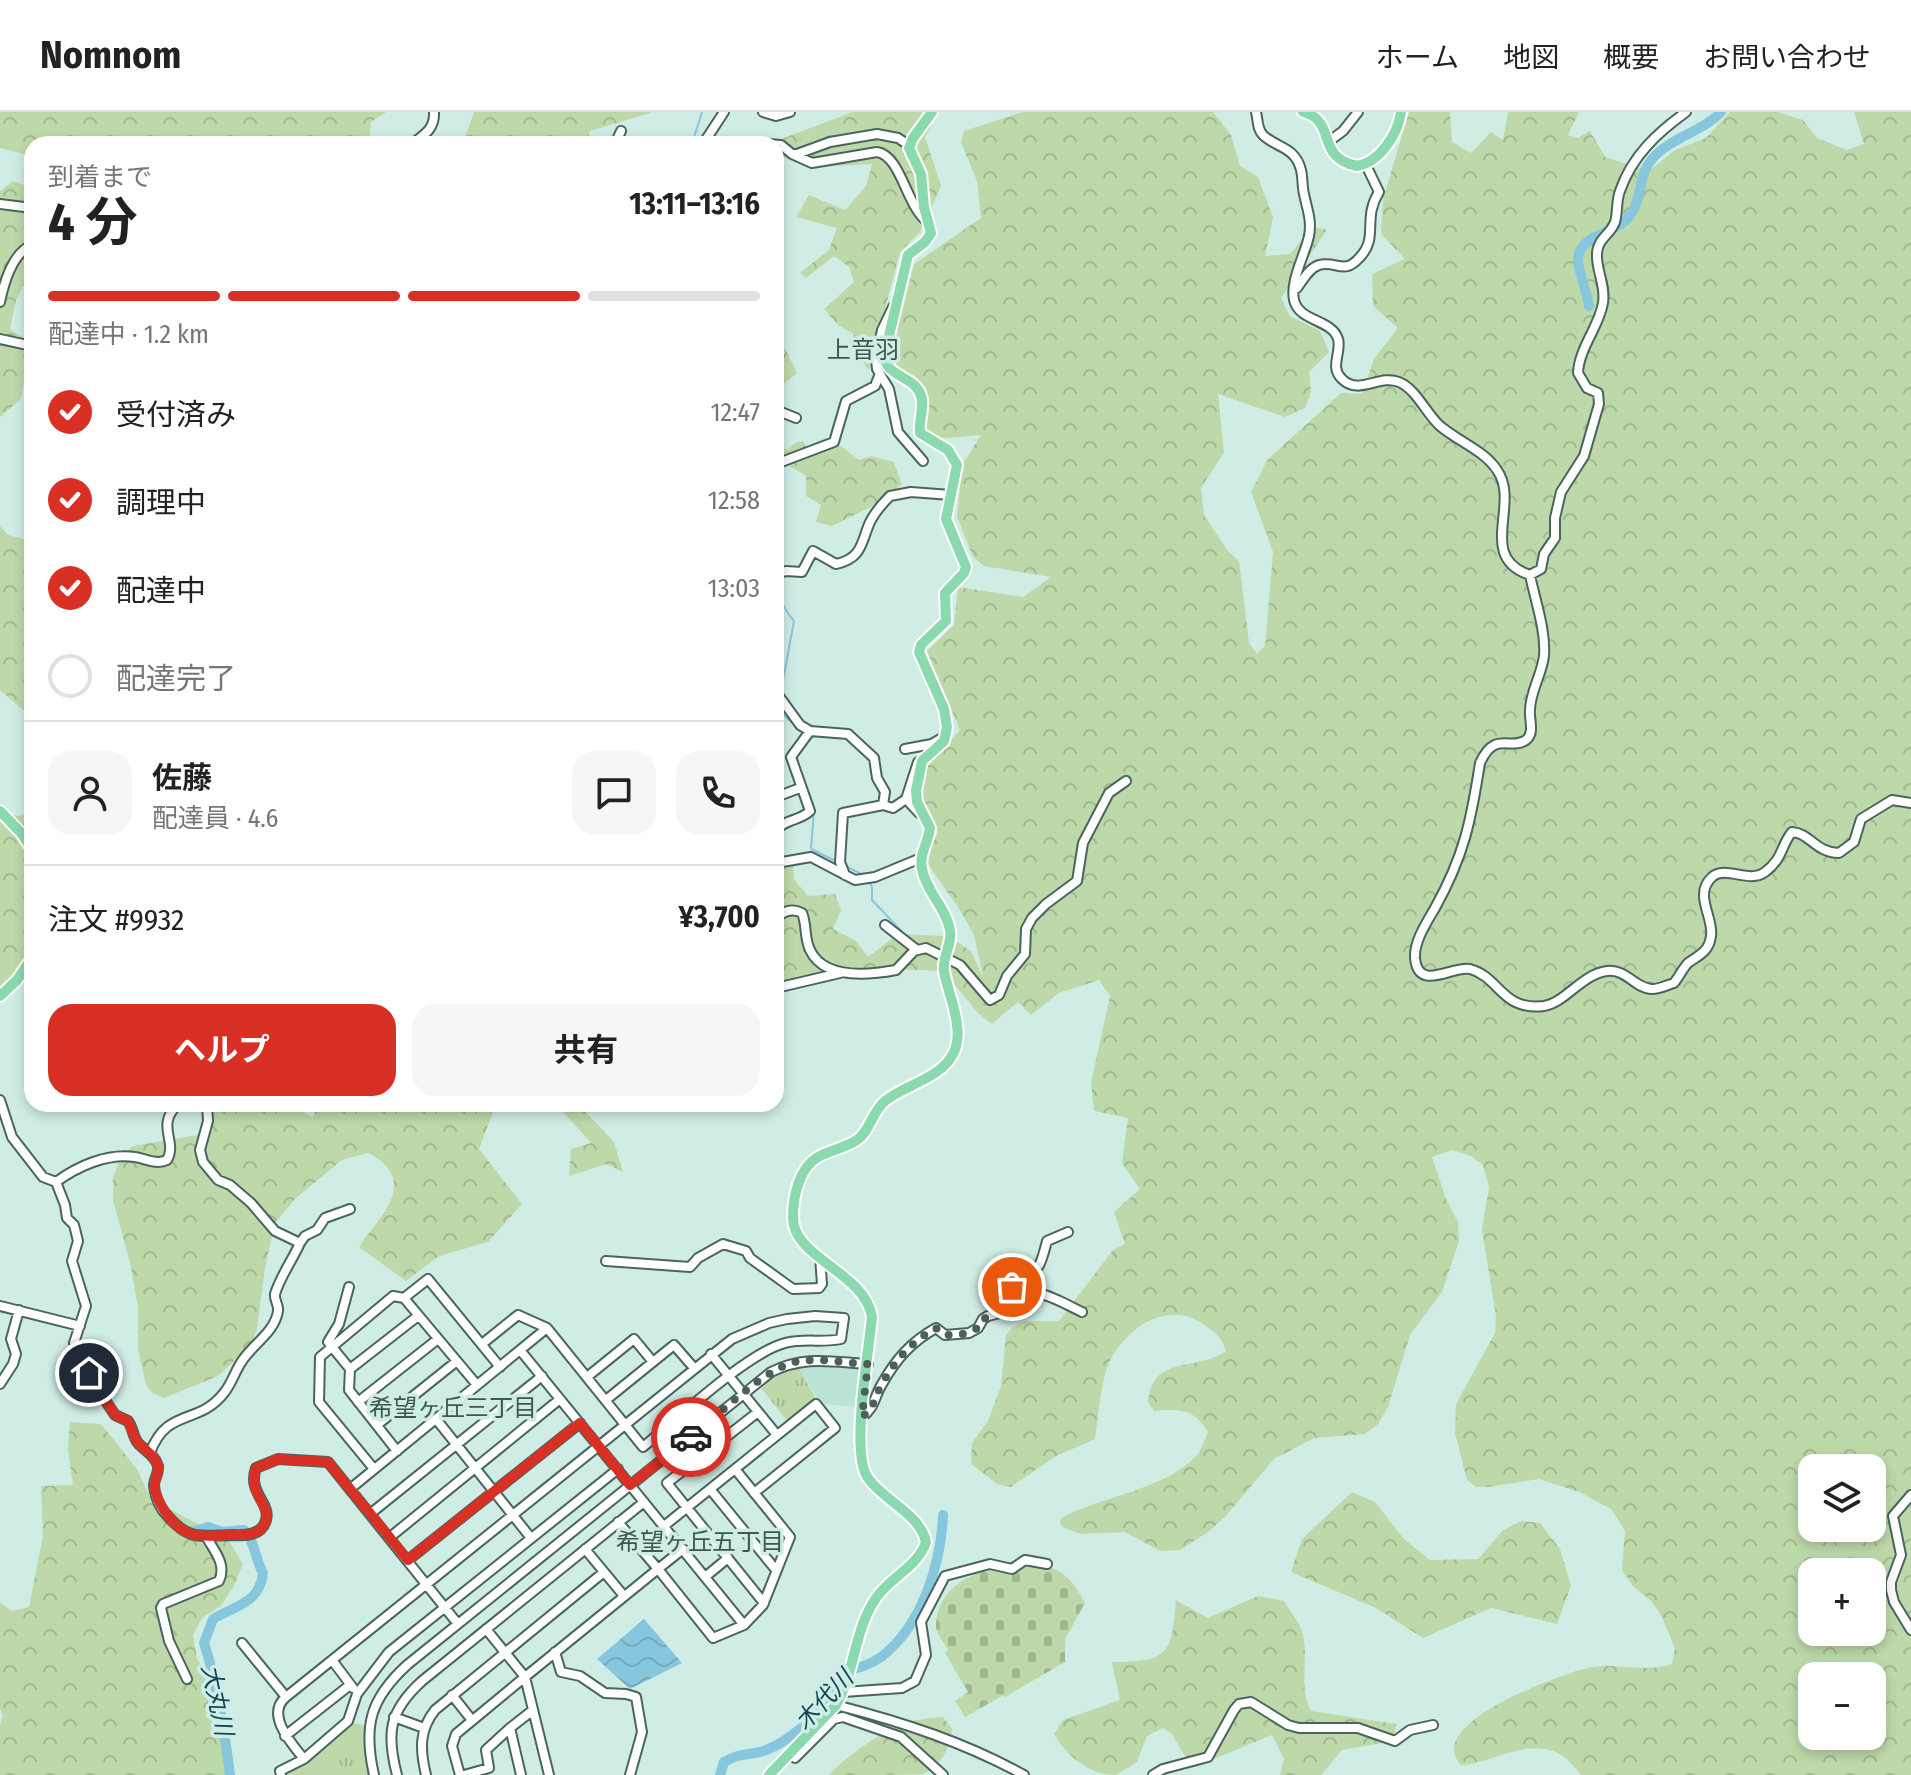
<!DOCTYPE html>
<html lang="ja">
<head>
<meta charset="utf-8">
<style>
	body { margin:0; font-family:"Fira Sans Condensed","Noto Sans JP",sans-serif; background:#f6f6f6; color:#222; height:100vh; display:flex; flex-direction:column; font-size:30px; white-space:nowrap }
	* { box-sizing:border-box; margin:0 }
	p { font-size:26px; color:#767676 }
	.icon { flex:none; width:44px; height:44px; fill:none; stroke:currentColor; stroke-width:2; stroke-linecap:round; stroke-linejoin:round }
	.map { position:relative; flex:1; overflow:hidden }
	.details { position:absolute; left:24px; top:24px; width:760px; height:976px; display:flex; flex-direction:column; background:#fff; border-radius:24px; box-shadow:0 4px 12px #0003 }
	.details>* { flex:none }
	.fabs { position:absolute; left:1798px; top:1342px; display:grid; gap:16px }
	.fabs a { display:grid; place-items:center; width:88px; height:88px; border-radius:16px; background:#fff; box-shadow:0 4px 12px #0003; font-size:40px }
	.pin { position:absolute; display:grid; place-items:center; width:68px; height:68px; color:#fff; margin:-34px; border:4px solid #fff; border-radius:50%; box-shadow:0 2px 8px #0007 }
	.courier { position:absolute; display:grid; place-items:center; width:80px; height:80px; margin:-40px; border:6px solid #d93025; border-radius:50%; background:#fff; color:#222; box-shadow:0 2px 10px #0007 }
	.headline em { font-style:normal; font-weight:700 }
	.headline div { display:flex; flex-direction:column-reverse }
	.headline { display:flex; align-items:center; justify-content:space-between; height:136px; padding:0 24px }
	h1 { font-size:52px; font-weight:700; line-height:60px }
	.bar { display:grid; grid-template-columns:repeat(4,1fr); gap:12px 8px; align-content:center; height:96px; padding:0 24px }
	.bar i { height:10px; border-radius:6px; background:#e0e0e0 }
	.bar .active { background:#d93025 }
	.bar p { grid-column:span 4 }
	.line { display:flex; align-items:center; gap:20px; padding:0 24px; border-top:2px solid #e0e0e0 }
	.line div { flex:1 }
	.round { display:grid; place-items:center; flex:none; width:84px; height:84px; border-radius:24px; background:#f6f6f6 }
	ol { padding:0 24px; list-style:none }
	li { display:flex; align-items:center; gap:24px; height:88px }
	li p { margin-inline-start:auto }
	li .icon { padding:8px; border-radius:50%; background:#d93025; color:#fff; stroke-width:4 }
	li:last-child { color:#767676 }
	li i { width:44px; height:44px; border:4px solid #e0e0e0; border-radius:50% }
	.cta { display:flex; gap:16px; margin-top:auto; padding:16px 24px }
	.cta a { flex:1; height:92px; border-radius:24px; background:#d93025; color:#fff; font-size:32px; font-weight:700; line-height:92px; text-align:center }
	.cta a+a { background:#f6f6f6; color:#222 }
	header { display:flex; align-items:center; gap:48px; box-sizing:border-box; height:112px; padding:0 40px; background:#fff; border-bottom:2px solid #e0e0e0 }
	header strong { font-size:38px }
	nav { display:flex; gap:44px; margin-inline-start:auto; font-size:28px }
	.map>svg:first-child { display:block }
</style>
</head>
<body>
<header>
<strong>Nomnom</strong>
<nav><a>ホーム</a><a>地図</a><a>概要</a><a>お問い合わせ</a></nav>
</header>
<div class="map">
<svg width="1911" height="1663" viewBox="0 0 1911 1663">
	<defs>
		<pattern id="forest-crowns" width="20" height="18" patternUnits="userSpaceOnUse" patternTransform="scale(2)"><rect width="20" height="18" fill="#bdd9a9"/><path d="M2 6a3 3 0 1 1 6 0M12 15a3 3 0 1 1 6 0" fill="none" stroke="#a1b990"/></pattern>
		<pattern id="cemetery-stones" width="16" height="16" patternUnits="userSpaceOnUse" patternTransform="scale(2)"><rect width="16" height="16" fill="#bdd9a9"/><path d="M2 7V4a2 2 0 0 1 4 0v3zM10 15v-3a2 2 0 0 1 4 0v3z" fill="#a1b990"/></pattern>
		<pattern id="park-tufts" width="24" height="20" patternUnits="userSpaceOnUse" patternTransform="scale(2)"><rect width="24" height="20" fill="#bdd9a9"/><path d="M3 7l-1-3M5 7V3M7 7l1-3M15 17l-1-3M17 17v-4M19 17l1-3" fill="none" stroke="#a1b990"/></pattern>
		<pattern id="water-waves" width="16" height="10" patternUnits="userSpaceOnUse" patternTransform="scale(2)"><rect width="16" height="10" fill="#87c7de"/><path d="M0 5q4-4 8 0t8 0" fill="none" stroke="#73aabd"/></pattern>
	</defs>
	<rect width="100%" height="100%" fill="#cfede4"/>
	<!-- built -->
	<path fill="#bbe3d8" d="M805,1253L857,1257L860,1261L858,1295L820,1292L799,1255Z"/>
	<!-- forest -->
	<path fill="url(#forest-crowns)" fill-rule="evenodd" d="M0,0H386L371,10L369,32H32V44L0,36Z
		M474,0H650V1L590,19L587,32H560L535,26L528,32H425L464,28Z
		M853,0H939L925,25L941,74L920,120L900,140L869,258L849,233L854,222L839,214L824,197L854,170L849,155L834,144L806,166L800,161L829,138L837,116L796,105L809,83L845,98L866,74L872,52L816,55L791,45L776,46V32L773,30Z
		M1023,0H1213L1231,23L1240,54L1258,65L1273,105L1265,144L1290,142L1313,115L1327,118L1281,186L1290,204L1320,219L1329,240L1309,260L1311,280L1305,296L1285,305L1218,282L1224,341L1201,376L1204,403L1227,438L1239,449L1249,531L1257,542L1265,534L1273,440L1251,380L1268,347L1341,281L1362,282L1374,247L1398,216L1373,194L1372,162L1405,147L1381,122L1383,87L1409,0H1450L1452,30L1471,41L1491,20L1503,28L1508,0H1579L1568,23L1578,26L1590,19L1605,45L1649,59L1675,38L1706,26L1730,0H1778L1803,8L1817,26L1847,38L1864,32L1854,0H1911V1663H1581C1576,1657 1569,1648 1563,1644C1530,1623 1494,1651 1461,1653C1421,1611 1564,1561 1592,1555C1619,1551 1646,1561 1672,1552L1675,1536L1660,1501L1650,1488L1633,1474L1622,1458L1625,1419L1611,1397L1579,1380L1539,1367L1487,1375H1476L1467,1368L1455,1321L1456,1292L1495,1221L1496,1204L1482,1118L1489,1075L1483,1053L1471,1044L1452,1038L1432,1045L1446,1087L1458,1110L1459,1129L1442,1180L1410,1223L1388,1295L1378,1312L1365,1322L1314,1326L1274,1347L1225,1405L1208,1420L1180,1438L1160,1439L1125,1420L1081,1422L1064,1416L1060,1412L1061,1406C1102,1384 1165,1378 1197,1343C1202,1337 1205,1327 1208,1320C1193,1296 1180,1297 1154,1299L1148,1290C1154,1241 1193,1261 1226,1239C1221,1225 1216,1220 1203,1212C1167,1187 1124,1217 1108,1253C1101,1270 1098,1307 1095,1327L1056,1344L1011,1375L997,1372L971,1352L972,1331L988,1309L1001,1274L1006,1223L1013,1215L1025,1209H1059L1113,1138L1125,1132L1114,1100L1140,1077L1122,1051L1128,1006L1094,999L1091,971L1110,884L1099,868L1059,881L1031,903L1018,890L992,912L978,901L943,859L847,855L776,874V755L793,753L794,767L808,784L835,782L841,798L833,817L856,829L868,845L898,822L948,824L971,839L983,865L974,823L960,798L925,748L938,720L921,685L926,656L960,618L927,539L954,513L958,475L1023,485L1051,465L984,454L973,445L957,405L962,353L981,323L935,327L922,315L924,281L890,247L914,152L981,106L977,69L961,30L964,19ZM1812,1356H1872V1416H1812ZM1812,1460H1872V1520H1812ZM1812,1564H1872V1624H1812Z
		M13,69L32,76V158L16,188L10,217L30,230L21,287L0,305V79Z
		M785,236L797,261L776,278V249Z
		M803,329L810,345L838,332L859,348L871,344L894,350L902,373L869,396L832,414L816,410L821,393L806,384V364L779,348L776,350V332L788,338L795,331Z
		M0,414L8,423L32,429V606L0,578Z
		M0,699L18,704L32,701V867L0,874Z
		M202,992H296L297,998L313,1005L318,992H496L479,1037L522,1092L488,1130L439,1144L406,1169L359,1135C382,1102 420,1068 368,1041L342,1048L296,1086L275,1111L265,1156L257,1217L251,1233L218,1264L164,1286L152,1281L146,1273L138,1237V1196L130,1151L113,1088V1066L122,1042L133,1034L197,1023L207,1018L210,1002Z
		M556,992H578L614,1030L623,1060L606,1052L569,1064L571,1037L591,1031Z
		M70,1310L101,1312L137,1357L151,1387L194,1410L226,1424L243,1452L234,1474L221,1494L202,1506L193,1523L197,1547L211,1566L235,1663H0V1613L3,1603L0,1597V1491L12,1499L29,1495L43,1424L41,1374L73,1373L68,1337Z
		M1352,1380L1375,1390L1404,1427L1430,1448L1478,1447L1503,1418L1521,1409L1540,1411L1560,1437L1571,1474L1557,1512L1491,1496L1423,1526L1376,1496L1291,1460L1302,1427Z
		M1258,1484L1284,1489C1290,1499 1301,1512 1303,1523C1309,1551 1298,1573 1311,1599L1396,1612L1394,1629L1342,1638L1321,1663H1280L1284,1647L1272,1623L1192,1656L1172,1622L1163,1616L1147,1624L1137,1650L1116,1663C1090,1663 1066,1644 1054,1622L1063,1608L1120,1588L1112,1550C1168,1550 1172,1543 1176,1488L1208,1506Z
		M943,1605L952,1617C950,1636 941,1654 923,1662C912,1663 846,1663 829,1663C843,1647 878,1622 898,1614C911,1608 928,1606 943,1605Z"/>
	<!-- cemetery -->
	<path fill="url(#cemetery-stones)" d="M1033,1452C1065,1457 1070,1465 1085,1491L1065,1527V1550L1005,1585L1004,1583L965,1605L955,1589L968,1580L945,1541L948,1538C945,1532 937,1522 936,1516C934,1477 978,1451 1011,1461L1022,1453Z"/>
	<!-- park -->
	<path fill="url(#park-tufts)" d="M799,1255L816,1288L788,1310L760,1275L778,1262Z
		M352,1611L364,1613L369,1663H284Z"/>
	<!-- water -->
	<path fill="url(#water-waves)" d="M644,1507L682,1551L630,1577L597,1547Z"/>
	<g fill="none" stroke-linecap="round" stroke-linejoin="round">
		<!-- stream -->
		<path stroke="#87c7de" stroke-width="2" d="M692,32L702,0
			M776,447L780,458
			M779,464C775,480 784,497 794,509L781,579
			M779,589L780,600L794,612
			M800,659L797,645L812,625L809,623
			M814,698L811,737L838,750
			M844,753L863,763
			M870,771L872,775V788L908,826"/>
		<!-- river -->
		<path stroke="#87c7de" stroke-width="10" d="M1589,194C1587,180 1577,155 1578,146C1581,121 1616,122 1629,105C1645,84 1635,60 1659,40C1678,23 1703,19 1721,0
			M185,1418L193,1420L208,1415L222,1420L244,1418C255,1429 255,1447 263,1461C260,1491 235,1494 213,1507L204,1531C218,1574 224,1617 230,1663
			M720,1663L724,1650C740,1640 750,1644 766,1638C786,1631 818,1604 831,1587C837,1578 839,1568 846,1559C858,1556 870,1553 881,1545C922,1514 941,1452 943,1403"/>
		<defs>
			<path id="minor" d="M763,0L776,4L790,0
				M1256,0C1258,8 1257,17 1263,23C1276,36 1295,34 1301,58C1303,66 1302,74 1304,82C1307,97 1312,108 1309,124C1305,143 1290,168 1294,188C1299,210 1332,207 1338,227C1342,240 1329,255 1342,267C1359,284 1379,262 1399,270C1416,277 1426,301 1439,313C1457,329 1484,338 1497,358C1521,392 1476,445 1530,463
				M1328,30L1343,19L1358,0
				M412,32C424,23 435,17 434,0
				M615,32L621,19
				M703,32L724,0
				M768,32L781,33L792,42H797L830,30L877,22L898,26L910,34
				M792,42L812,51L877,40C902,44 906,96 929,111
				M0,92L32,96
				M1297,176C1303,168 1309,156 1319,153C1336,148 1344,164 1360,145C1379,125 1362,107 1379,80L1366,53
				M0,190C4,171 12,141 32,133
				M893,195L882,218L876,248L877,257L889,277L898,320L923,349
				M31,221L32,218
				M0,227L32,234
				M776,298L796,306
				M776,352L834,330L846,289L875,274L879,264
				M776,462L786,459L802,460L813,439L836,452C863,446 861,430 870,410C875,400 883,391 890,384L911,380L951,383
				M1530,463C1535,488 1546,518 1544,544C1542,562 1530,580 1530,598C1529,608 1535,621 1526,628C1510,639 1495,618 1480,651C1471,709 1464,744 1435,796C1427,810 1414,829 1415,846C1418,881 1453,853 1470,857C1500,865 1501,899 1544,894C1565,891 1582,862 1607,859C1627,857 1633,875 1651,877C1658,878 1667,873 1674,871C1679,865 1683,856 1688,851C1699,843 1709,840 1711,824C1714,805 1693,783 1712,765C1726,753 1749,772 1765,760C1783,747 1781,733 1792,720C1810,721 1816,741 1839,741L1854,730L1861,707L1892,688L1911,691
				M1530,463L1541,457L1544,442L1555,426V406L1561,380L1584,344L1599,292L1598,281L1587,276L1578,261C1579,236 1599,215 1603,191C1606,173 1596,159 1597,142C1597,127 1611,122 1615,110C1618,100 1616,89 1620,79C1632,44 1657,21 1686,0
				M776,580L800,613L810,619L848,622L874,646L877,666L885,680L883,693
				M905,637L932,632L942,626
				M776,685L800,676
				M906,687L918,650
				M776,719C784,707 800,709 810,699L791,645L810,619
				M776,757L782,750L811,745L855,768L875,765L921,746
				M845,763L840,750L843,701L883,693L893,696L906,687L919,701
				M776,807C783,799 792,796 802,801C807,812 804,826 810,838C824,868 869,863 896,858L914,839L926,836L960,853L990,888L999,883L1007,864L1025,842L1026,817L1032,806L1046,792L1077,769L1083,731L1109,681L1126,669
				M885,813L917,838
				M776,876L840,861
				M0,988L12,1025L43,1065L56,1070L65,1093L67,1106L74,1113L78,1129L72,1149L86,1194L74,1231L86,1249L91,1267L115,1303L128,1309C133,1316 133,1325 138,1331C145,1339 155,1343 158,1354C159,1361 155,1365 154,1372C154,1381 159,1394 165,1401C190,1431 200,1423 235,1423C247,1424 262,1423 266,1408C271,1391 247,1380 256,1356L278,1347L328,1350L458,1512
				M56,1070C78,1054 107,1041 135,1045C147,1047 155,1053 167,1048C178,1029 155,1014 178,992
				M300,1131L305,1124L317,1118L325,1106L350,1097
				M606,1149L690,1155L698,1146L723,1132L746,1139L750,1146L793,1177L819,1176L822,1172L820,1145
				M349,1175L339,1212L328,1230L350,1257L349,1278L397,1339
				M404,1186L477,1273
				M1011,1188L1015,1169C1040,1155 1039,1160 1047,1129L1068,1120
				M0,1194L80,1214
				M520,1238L744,1513
				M711,1242L777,1323
				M350,1257L418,1204
				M587,1265L634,1227L653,1250
				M0,1272L13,1252L16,1242L11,1227L19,1198
				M606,1288L674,1233L694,1256
				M358,1290L438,1227
				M758,1300L667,1371L764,1491
				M862,1305C875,1296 874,1285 882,1272C896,1247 911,1230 936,1216L945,1223L969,1221L978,1216L983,1207L988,1204L1008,1199C1021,1163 1058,1189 1082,1200
				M436,1307L531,1426
				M377,1313L457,1249
				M150,1341C167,1295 198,1314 224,1281C232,1271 235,1259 242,1249C253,1232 275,1220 278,1199C279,1193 274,1188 275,1182C280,1165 293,1147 300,1131L275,1119L251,1091L230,1073L218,1068L203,1050L200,1038L208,1009L207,992
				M374,1357L319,1290L320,1245L393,1184L404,1186L428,1167L500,1255
				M350,1377L547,1216
				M710,1377L776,1458
				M1911,1383L1893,1404L1901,1443L1891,1470V1478L1894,1490L1911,1518
				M370,1402L542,1264
				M618,1410L658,1457L683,1437
				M664,1414L816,1292L835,1316L754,1381
				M389,1426L560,1287
				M585,1437L624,1484
				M408,1448L580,1311
				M705,1465L728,1446
				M242,1531L286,1585
				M555,1540L561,1560L580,1564L605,1581L626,1582L636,1585L642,1620L630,1663
				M332,1548L353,1576
				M187,1567L169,1529L161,1496L163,1492L219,1469C227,1452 214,1439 206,1424
				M843,1580L902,1576L915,1569L926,1543L921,1510L945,1464L990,1452L1012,1457L1025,1448L1047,1452
				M452,1583L471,1607
				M836,1593C902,1610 964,1630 1024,1663
				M394,1605L424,1616
				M285,1624L350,1573
				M795,1646L834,1607L843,1605L901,1625L943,1663
				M304,1647L348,1609L357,1582L389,1540L618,1357
				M281,1663L280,1659L304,1647C291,1631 265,1602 286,1585L732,1227L769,1211L787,1207L815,1204L844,1206L841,1227C823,1231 804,1226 785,1231C747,1241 676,1308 643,1335L547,1216L518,1203L482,1232
				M374,1663C363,1614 370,1587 407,1553L771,1260C805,1243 832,1250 868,1252
				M397,1663C386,1621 389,1599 422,1569L644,1390
				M426,1663C420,1638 419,1618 435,1598L604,1460
				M460,1663L452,1634L456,1622L525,1565L486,1517
				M464,1663L489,1656L486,1638L510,1616
				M521,1663L510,1616L533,1598
				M549,1663L525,1565L658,1457L713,1526L744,1513L763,1493L790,1425L735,1357
				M1153,1663L1163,1657L1208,1645L1234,1598L1239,1592L1251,1590L1288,1613L1299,1616H1358L1395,1629L1410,1618L1433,1613"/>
			<path id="major" d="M1303,0C1338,9 1314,45 1357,54C1380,50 1398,22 1401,0
				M0,699L22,722L32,737
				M0,884L17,868L32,846
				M769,1663L836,1593C855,1560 854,1518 876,1486C890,1465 918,1455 926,1430C920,1402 884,1389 868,1366C850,1342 869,1239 872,1205C865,1160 792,1146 793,1105C793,1085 799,1056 818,1045C830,1038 845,1036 857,1028C870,1019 872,1000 885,989C906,972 940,967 953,942C966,918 948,883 944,859C942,844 953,831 950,818C946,796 926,779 922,757C919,742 928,731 930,716L917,690L916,679L922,649L944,629L947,615L944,597L919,540L921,533L946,509L945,481L964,461L966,455L946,407L957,353L948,338L920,321C918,309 926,293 920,281C912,264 888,265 884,245L908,143L925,130L931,121L924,95L921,62L909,36L913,26L932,0"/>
		</defs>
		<!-- minor casing -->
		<use href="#minor" stroke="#4a655e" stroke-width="12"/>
		<!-- major casing -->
		<use href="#major" stroke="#fff" stroke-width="14"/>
		<!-- minor -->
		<use href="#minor" stroke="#fff" stroke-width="8"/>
		<!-- major -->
		<use href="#major" stroke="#8bdaaf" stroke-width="10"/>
	</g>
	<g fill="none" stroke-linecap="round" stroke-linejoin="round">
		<!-- done -->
		<path stroke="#4e5f5a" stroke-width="8" stroke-dasharray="0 14.4" d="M691,1325C717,1304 767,1254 799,1249C821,1246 845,1251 868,1252L862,1305C875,1296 874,1285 882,1272C896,1247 911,1230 936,1216L945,1223H960L978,1216L983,1207L1008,1199L1012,1175"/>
		<!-- route -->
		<path stroke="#d93025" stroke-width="10" d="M89,1261L115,1303L128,1309C132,1316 133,1325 138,1331C145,1339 155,1343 158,1354C159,1363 153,1369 155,1378C158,1389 162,1396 169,1405C188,1430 207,1423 235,1423C247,1423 262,1423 266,1408C270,1392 247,1381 256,1356L278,1347L328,1350L408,1448L580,1311L630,1373L691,1325"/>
	</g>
	<g text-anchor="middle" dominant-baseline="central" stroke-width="7" stroke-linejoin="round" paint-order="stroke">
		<!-- neighbourhood labels -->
		<g font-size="24" fill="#3d5751" stroke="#cfede4">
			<text x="863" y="238">上音羽</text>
			<text x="453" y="1296">希望ヶ丘三丁目</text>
			<text x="700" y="1430">希望ヶ丘五丁目</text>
		</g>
		<!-- water labels -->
		<g font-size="24" font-style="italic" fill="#114858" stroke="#cfede4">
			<text transform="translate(217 1588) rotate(78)">大丸川</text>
			<text transform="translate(824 1588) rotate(-47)">木代川</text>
		</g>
	</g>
</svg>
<div class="fabs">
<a><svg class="icon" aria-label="layers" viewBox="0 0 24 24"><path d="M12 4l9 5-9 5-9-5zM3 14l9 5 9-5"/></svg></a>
<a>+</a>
<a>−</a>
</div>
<div class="pin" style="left:1012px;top:1175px;background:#ea580c"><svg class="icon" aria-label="bag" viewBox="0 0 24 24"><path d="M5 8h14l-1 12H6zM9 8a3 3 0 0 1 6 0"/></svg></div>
<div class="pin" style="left:89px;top:1261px;background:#1f2937"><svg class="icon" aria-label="home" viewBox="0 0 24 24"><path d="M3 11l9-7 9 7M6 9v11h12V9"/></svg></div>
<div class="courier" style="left:691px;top:1325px"><svg class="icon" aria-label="car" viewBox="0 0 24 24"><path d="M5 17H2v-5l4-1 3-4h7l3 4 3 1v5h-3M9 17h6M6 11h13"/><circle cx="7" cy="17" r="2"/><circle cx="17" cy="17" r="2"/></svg></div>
<section class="details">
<div class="headline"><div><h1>4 分</h1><p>到着まで</p></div><em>13:11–13:16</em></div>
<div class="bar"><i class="active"></i><i class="active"></i><i class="active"></i><i></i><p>配達中 · 1.2 km</p></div>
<ol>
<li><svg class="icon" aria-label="check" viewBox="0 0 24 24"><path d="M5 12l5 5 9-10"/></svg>受付済み<p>12:47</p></li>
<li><svg class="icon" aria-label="check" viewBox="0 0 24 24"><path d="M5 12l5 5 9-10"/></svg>調理中<p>12:58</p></li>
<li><svg class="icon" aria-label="check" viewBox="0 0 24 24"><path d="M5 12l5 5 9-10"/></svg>配達中<p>13:03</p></li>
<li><i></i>配達完了</li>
</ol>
<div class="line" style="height:144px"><a class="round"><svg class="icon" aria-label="person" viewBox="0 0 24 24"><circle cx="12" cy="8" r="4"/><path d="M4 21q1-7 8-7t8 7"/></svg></a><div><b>佐藤</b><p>配達員 · 4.6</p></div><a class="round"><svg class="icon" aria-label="chat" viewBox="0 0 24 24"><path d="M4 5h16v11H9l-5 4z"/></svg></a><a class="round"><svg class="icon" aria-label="phone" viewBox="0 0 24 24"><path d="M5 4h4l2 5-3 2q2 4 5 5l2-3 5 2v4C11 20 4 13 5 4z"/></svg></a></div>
<div class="line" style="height:104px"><div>注文 #9932</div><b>¥3,700</b></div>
<div class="cta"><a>ヘルプ</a><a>共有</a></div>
</section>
</div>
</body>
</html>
